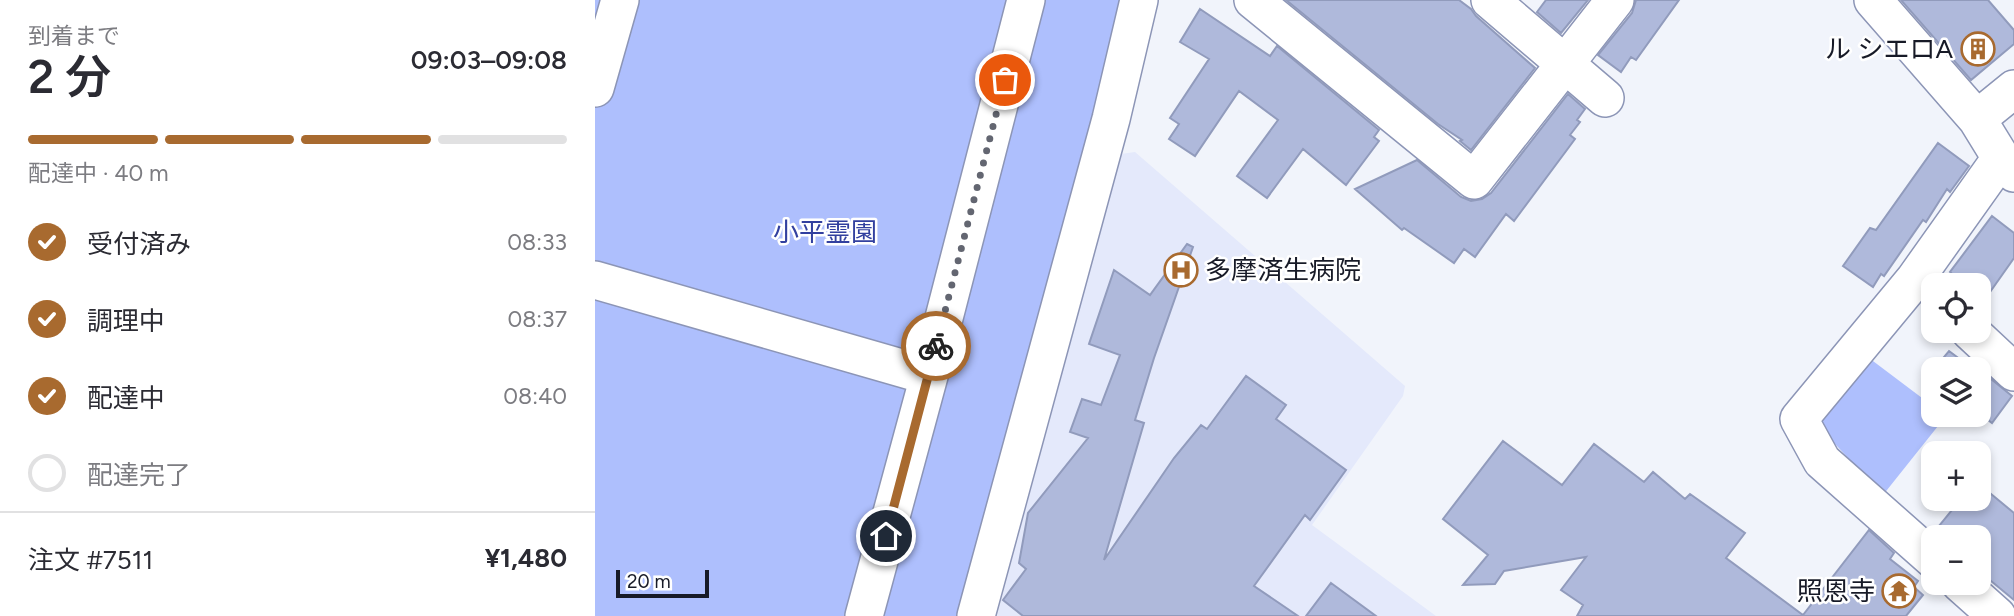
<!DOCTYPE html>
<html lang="ja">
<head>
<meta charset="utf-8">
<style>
	body { margin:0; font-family:Figtree,"Noto Sans JP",sans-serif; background:#f2f2f3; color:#2b2b33; height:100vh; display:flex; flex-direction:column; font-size:26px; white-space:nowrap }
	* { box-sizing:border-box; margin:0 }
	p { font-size:23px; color:#7c7c81 }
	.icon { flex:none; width:38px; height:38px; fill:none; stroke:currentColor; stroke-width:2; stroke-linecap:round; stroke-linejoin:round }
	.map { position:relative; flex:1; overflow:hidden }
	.sheet { display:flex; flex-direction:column; background:#fff; width:595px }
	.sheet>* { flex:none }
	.fabs { position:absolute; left:1326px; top:273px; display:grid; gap:14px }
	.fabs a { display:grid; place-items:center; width:70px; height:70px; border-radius:14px; background:#fff; box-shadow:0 4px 10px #0003; font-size:35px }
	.scale { position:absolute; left:21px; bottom:18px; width:93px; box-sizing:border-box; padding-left:7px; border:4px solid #171a27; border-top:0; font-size:19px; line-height:24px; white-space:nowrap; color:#171a27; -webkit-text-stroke:5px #fff; paint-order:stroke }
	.pin { position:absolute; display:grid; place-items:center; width:60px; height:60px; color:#fff; margin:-30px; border:4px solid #fff; border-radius:50%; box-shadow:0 2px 7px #0007 }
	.courier { position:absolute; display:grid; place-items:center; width:70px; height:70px; margin:-35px; border:5px solid #a86a2f; border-radius:50%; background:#fff; color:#222; box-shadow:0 2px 9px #0007 }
	.overview em { font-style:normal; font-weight:600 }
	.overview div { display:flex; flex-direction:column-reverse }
	.overview { display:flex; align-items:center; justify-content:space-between; height:119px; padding:0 28px }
	h1 { font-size:46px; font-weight:600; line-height:52px }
	.bar { display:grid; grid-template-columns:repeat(4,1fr); gap:10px 7px; align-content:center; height:84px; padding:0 28px }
	.bar i { height:9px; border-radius:5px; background:#e1e1e2 }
	.bar .active { background:#a86a2f }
	.bar p { grid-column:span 4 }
	.line { display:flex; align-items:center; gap:18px; padding:0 28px; border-top:2px solid #e1e1e2 }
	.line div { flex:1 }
	ol { padding:0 28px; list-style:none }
	li { display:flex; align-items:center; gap:21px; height:77px }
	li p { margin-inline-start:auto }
	li .icon { padding:7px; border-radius:50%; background:#a86a2f; color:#fff; stroke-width:4 }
	li:last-child { color:#7c7c81 }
	li i { width:38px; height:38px; border:4px solid #e1e1e2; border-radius:50% }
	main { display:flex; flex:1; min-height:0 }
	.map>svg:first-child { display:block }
</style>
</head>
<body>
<main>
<section class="sheet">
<div class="overview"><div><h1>2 分</h1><p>到着まで</p></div><em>09:03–09:08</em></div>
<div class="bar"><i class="active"></i><i class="active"></i><i class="active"></i><i></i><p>配達中 · 40 m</p></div>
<ol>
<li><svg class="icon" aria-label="check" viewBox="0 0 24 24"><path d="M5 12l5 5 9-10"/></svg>受付済み<p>08:33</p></li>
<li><svg class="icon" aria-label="check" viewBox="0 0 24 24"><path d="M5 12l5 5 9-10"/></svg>調理中<p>08:37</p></li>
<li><svg class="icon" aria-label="check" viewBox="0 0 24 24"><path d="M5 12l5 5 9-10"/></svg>配達中<p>08:40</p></li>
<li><i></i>配達完了</li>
</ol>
<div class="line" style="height:91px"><div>注文 #7511</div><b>¥1,480</b></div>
</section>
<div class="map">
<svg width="1419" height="616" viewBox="0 0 1419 616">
	<rect width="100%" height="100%" fill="#f1f4fb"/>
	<!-- built -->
	<path fill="#e4e9fb" d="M540,152L810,386L808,396L717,525L841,616H402L526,154Z"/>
	<!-- green -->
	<path fill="#aebffd" d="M0,0H526L420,426L370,616H0Z
		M1270,355L1339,407V415L1351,416L1288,495L1225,428V413Z"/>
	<!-- building -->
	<path fill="#afb9db" stroke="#919bbc" stroke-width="2" d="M691,0H864L876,9L881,16L940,68L876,150L865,141L867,140L843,124Z
		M951,0H993L966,33L942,12Z
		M1041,0H1084L1041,60L1036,57L1026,72L1003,55L1037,13Z
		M1306,0H1393L1419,30V44L1376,80Z
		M605,9L675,56L682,46L784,130L779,137L784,141L751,185L708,149L672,198L642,176L683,120L644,91L600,156L574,139L584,124L575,118L614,59L585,42Z
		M973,94L990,109L982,120L985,122L975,135L980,139L919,221L911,214L880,257L869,249L859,263L809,228L807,230L760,189L822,160L866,197L876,201L887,199L896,193Z
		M1343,143L1374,166L1355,192L1352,189L1331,222L1328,220L1289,276L1286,274L1278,287L1248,266L1275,228L1281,230Z
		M1397,216L1419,233V258L1388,302L1384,298V285H1369L1355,272Z
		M592,244L598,247L559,358L540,420L549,423L509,560L579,458L606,425L612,429L651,376L691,405L681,419L751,470L715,520L710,515L659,586L703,616H428L408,600L431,569L424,563L433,513L493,438L475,432L487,399L506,405L525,355L494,344L519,270L555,295Z
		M1354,351L1378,369H1339Z
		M1384,374L1389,378L1391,375L1417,396L1397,423L1384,413Z
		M908,441L967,485L999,444L1049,482L1058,472L1090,499L1095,494L1150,533L1131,558L1208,615L1274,530L1299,553L1295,559L1323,581L1319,587L1328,595L1311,616H982L988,605L966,590L991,557L909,571L900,584L868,585L893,555L848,519Z
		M1384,484L1419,513V600L1384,571V537H1345L1339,532L1366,499H1384Z
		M736,583L781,616H711Z"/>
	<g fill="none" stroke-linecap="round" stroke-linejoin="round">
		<defs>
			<path id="minor" d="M658,0L879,180L1020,0
				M895,0L1010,98
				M1278,0L1382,119L1406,158L1419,173
				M0,88L25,0
				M1382,119L1419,89
				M0,280L334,376L431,0
				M1375,331L1419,372
				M1339,560L1227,461L1204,419L1320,279L1406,158
				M1365,583L1402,616
				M269,616L334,376
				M381,616L516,119L544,0"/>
		</defs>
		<!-- minor casing -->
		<use href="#minor" stroke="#8c95b6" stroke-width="40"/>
		<!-- minor -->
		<use href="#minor" stroke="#fff" stroke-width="37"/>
	</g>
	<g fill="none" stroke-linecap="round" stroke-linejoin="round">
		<!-- done -->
		<path stroke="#636671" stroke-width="7" stroke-dasharray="0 12.6" d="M341,346L410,80"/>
		<!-- route -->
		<path stroke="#a86a2f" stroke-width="9" d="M291,536L341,346"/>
	</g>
	<!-- icons -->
	<defs>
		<symbol id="building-ring" viewBox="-11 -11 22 22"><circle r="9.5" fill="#fff" stroke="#a86a2f" stroke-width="1.5"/><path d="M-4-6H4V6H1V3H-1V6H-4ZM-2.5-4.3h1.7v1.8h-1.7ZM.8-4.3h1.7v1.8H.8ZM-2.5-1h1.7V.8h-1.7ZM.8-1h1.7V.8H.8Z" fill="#a86a2f"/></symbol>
		<symbol id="hospital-ring" viewBox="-11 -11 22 22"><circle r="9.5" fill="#fff" stroke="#a86a2f" stroke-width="1.5"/><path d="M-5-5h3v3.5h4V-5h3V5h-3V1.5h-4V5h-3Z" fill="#a86a2f"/></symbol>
		<symbol id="temple-ring" viewBox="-11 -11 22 22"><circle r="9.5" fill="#fff" stroke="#a86a2f" stroke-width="1.5"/><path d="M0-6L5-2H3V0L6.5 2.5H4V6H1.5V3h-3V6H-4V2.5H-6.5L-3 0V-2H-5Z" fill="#a86a2f"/></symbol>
	</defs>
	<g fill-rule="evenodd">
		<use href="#building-ring" x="1364" y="30" width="38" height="38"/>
		<use href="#hospital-ring" x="567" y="251" width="38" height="38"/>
		<use href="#temple-ring" x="1285" y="572" width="38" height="38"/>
	</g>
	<g text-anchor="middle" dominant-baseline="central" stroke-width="5" stroke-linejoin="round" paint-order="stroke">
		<!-- poi labels -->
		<g font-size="26" fill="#171a27" stroke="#fff" text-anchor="end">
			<text x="1358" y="49">ル シエロA</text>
			<text x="610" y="270" text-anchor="start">多摩済生病院</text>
			<text x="1280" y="591">照恩寺</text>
		</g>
		<!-- park labels -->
		<g font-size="26" fill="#32409f" stroke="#fff">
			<text x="230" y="232">小平霊園</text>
		</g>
	</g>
</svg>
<div class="fabs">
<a><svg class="icon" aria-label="locate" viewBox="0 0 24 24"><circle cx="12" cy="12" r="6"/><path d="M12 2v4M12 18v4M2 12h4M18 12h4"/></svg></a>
<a><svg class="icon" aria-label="layers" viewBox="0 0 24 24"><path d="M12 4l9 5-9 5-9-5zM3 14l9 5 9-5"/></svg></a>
<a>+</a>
<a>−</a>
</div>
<div class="scale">20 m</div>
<div class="pin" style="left:410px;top:80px;background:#ea580c"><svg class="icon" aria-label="bag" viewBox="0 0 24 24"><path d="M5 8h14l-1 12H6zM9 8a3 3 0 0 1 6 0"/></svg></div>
<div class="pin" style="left:291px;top:536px;background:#1f2937"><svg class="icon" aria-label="home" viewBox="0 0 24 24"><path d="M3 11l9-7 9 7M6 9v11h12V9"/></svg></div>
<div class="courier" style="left:341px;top:346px"><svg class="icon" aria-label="bike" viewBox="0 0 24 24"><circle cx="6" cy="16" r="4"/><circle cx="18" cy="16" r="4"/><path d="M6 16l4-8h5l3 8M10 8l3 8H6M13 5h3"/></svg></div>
</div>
</main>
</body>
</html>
